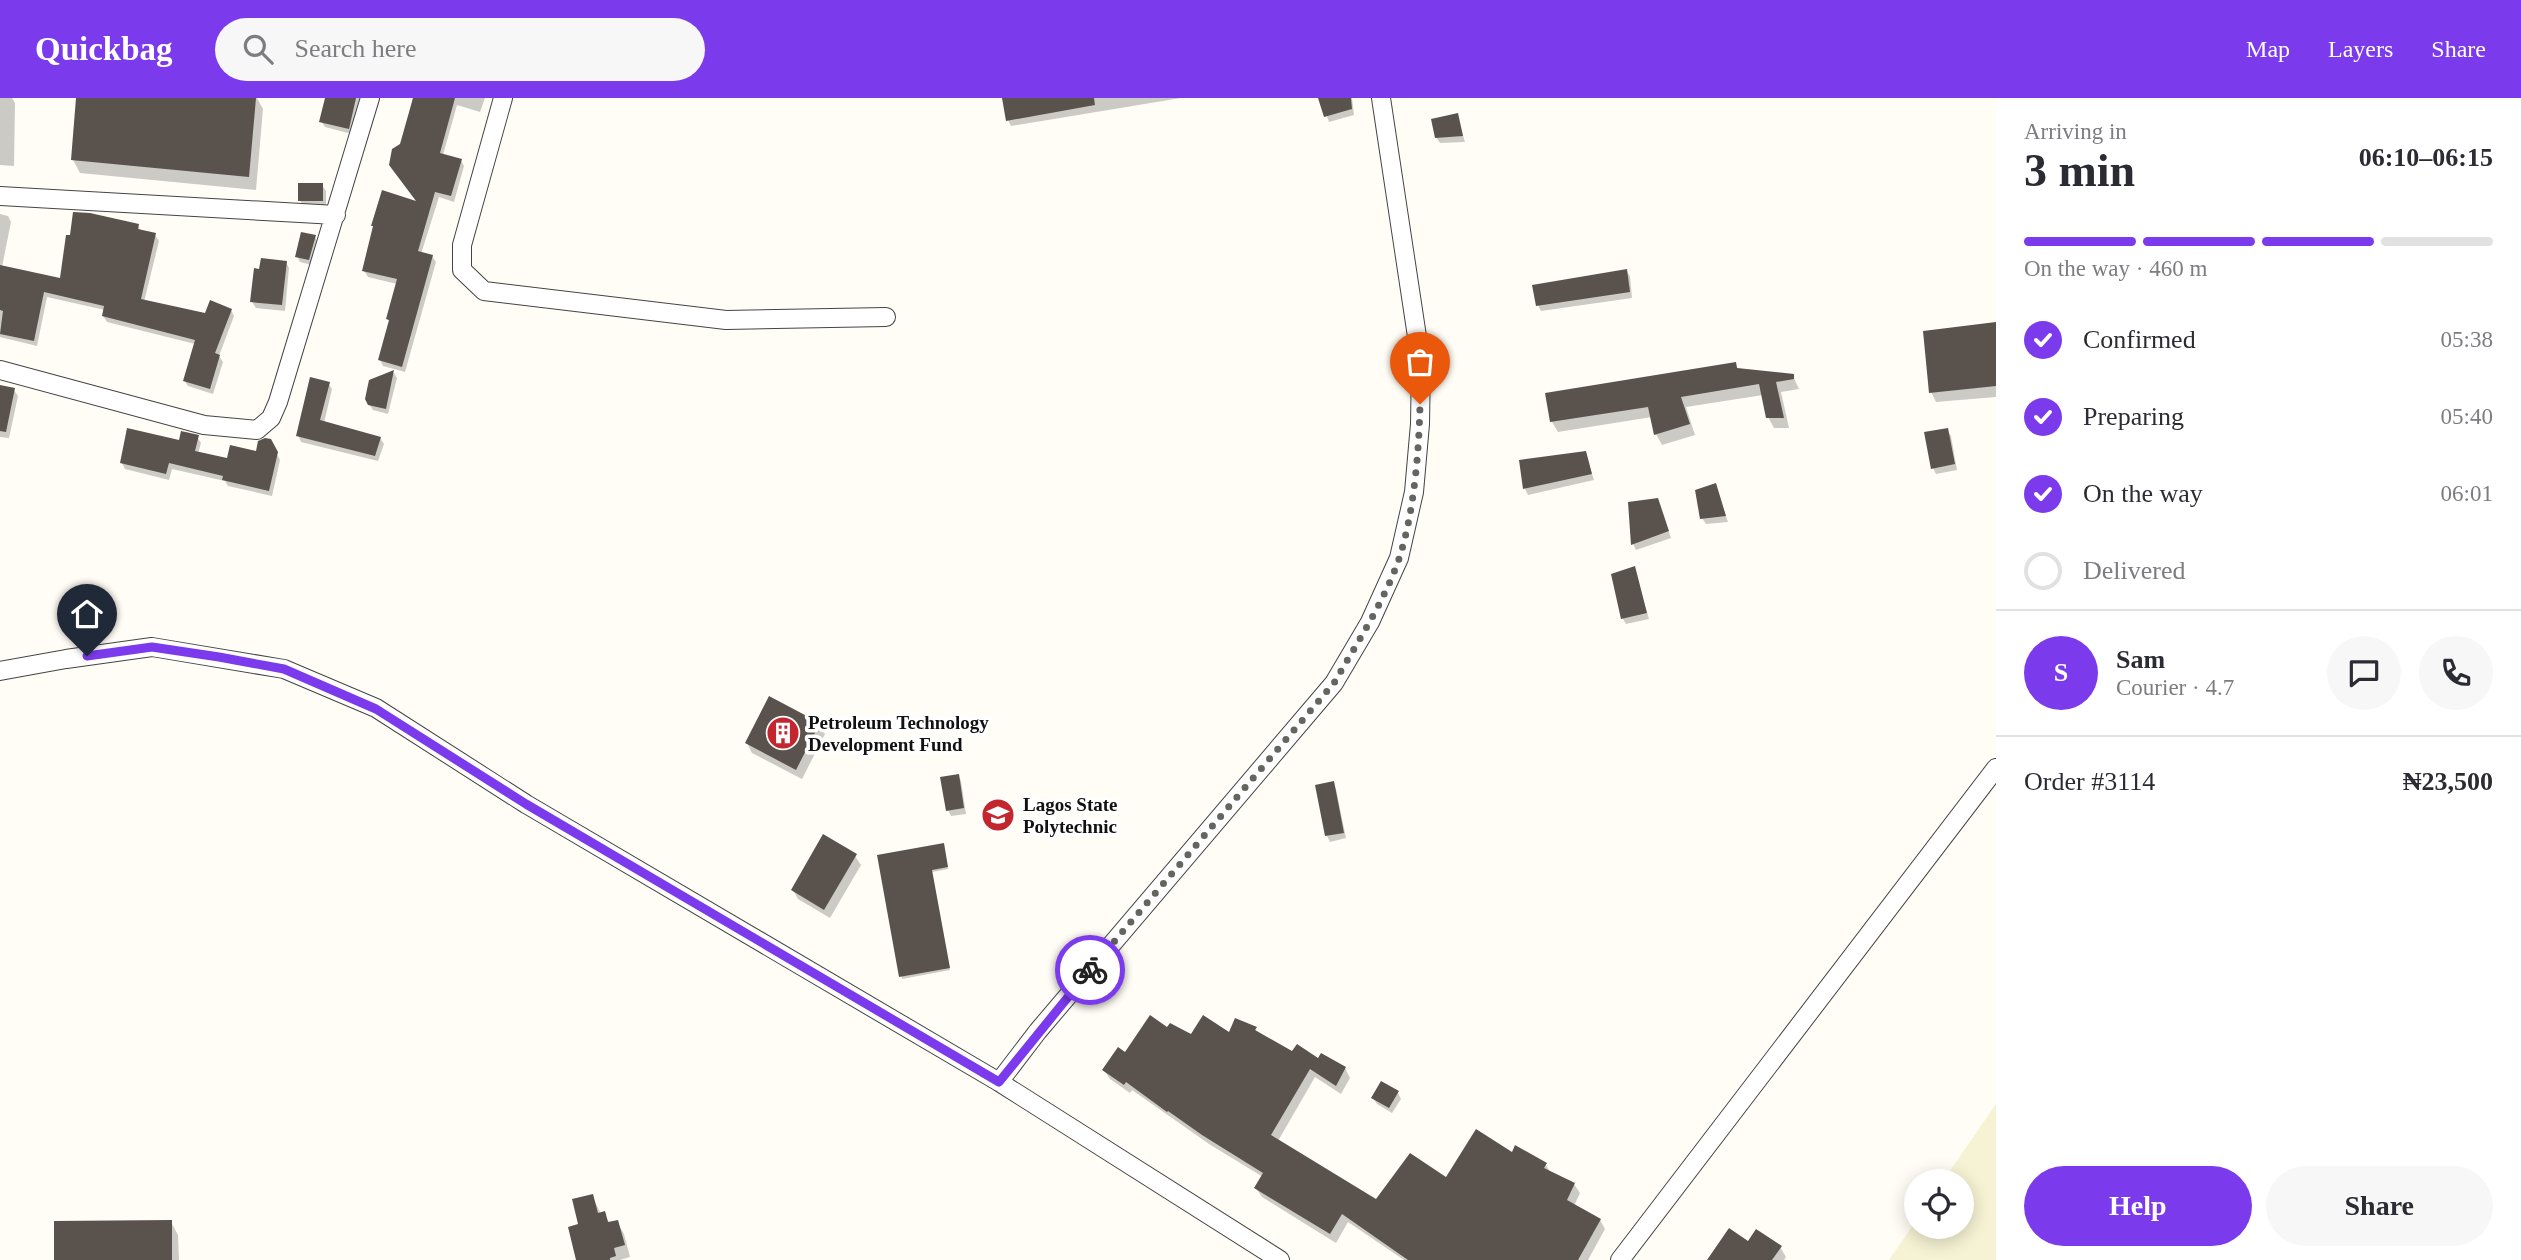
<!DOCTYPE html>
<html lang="en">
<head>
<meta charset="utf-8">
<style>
	body { margin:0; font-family:Georgia,serif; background:#f7f7f7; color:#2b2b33; height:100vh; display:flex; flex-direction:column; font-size:26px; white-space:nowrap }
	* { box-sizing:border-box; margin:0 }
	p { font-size:23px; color:#7c7c81 }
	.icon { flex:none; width:38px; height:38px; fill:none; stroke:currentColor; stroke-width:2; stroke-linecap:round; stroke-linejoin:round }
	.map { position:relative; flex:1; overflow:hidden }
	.panel { display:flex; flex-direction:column; background:#fff; width:525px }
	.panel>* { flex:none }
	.tools { position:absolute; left:1904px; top:1071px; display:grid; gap:14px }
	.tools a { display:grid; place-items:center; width:70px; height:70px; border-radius:50%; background:#fff; box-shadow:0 4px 18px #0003; font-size:35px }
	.pin { position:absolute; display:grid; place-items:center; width:60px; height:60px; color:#fff; margin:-72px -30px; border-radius:50% 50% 50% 0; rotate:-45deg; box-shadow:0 0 7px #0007 }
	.pin .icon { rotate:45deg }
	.courier { position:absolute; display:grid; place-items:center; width:70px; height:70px; margin:-35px; border:5px solid #7c3aed; border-radius:50%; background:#fff; color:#222; box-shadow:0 2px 9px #0007 }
	.headline em { font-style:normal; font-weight:700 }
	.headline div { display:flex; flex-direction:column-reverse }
	.headline { display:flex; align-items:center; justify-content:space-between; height:119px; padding:0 28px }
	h1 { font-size:46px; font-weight:700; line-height:52px }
	.bar { display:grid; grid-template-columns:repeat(4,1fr); gap:10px 7px; align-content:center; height:84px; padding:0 28px }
	.bar i { height:9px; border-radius:5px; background:#e1e1e2 }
	.bar .current { background:#7c3aed }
	.bar p { grid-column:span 4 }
	.line { display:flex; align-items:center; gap:18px; padding:0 28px; border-top:2px solid #e1e1e2 }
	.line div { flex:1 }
	.round { display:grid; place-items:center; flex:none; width:74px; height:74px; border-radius:37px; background:#f7f7f7 }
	ol { padding:0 28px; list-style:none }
	li { display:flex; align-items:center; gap:21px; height:77px }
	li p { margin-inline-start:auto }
	li .icon { padding:7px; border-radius:50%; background:#7c3aed; color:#fff; stroke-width:4 }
	li:last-child { color:#7c7c81 }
	li i { width:38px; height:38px; border:4px solid #e1e1e2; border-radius:50% }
	.action { display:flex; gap:14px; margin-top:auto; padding:14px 28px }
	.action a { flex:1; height:80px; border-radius:42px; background:#7c3aed; color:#fff; font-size:28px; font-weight:700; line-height:80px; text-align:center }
	.action a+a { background:#f7f7f7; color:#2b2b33 }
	header { display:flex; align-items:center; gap:42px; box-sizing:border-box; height:98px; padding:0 35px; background:#7c3aed; color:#fff }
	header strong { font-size:33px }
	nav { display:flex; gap:38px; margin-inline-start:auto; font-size:24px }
	.search { width:490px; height:63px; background:#f7f7f7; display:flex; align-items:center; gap:18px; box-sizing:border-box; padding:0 24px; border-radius:38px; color:#7c7c81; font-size:26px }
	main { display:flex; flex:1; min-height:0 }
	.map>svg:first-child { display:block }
</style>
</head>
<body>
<header>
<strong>Quickbag</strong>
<div class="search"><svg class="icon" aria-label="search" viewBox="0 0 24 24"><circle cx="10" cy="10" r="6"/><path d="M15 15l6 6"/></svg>Search here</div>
<nav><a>Map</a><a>Layers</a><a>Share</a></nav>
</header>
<main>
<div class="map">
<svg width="1996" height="1162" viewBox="0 0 1996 1162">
	<rect width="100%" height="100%" fill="#fffdf5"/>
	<!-- farmland -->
	<path fill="#f6f3d4" d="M1996,1006V1162H1889L1916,1123V1129H1962V1083H1943Z"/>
	<!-- shadow -->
	<path fill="#0003" d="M0,0H12L15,5L14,68L0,67Z
		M78,0H257L263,11L256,92L80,75L73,62Z
		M327,0H361L352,36L325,29L321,23Z
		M413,0H485L480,14L457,7L443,57L461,62L464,68L454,104L439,99L421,156L432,158L436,164L405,274L383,268L380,262L390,225L388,221L397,186L368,179L364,173L419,105L402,47Z
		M1016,0H1181L1011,28L1008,22Z
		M1320,0H1352L1354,17L1329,24Z
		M1457,17L1465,44L1440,45L1436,39Z
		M322,87L326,93V109L303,108L300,102Z
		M0,116L8,118L11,124L2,169L61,182L138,127L141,134L155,137L159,143L144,204L206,217L231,212L234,218L219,258L223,264L213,296L188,288L184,282L195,246L107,224L103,218L105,212L47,199L37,248L0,239Z
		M315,139L318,145L312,167L300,164L297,158Z
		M286,164L289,170L285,213L256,210L252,204Z
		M1626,173L1630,178L1632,200L1541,213L1538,207Z
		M1996,227V299L1936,304L1931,294Z
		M1735,266L1739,272L1793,278L1799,291L1781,294L1789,330H1774L1768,319L1763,297L1686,309L1695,337L1662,347L1656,336L1652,319L1558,334L1552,324L1547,296Z
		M394,275L397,280L388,316L373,312L369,306L370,283Z
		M328,285L332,291L324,325L380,340L384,346L378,363L301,344L298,337Z
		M0,288L14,292L18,298L9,340L0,339Z
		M1947,332L1951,338L1957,372L1936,376L1933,370Z
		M197,339L201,345L198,356L229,363L257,355L270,343L280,362L272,398L228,388L225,383L172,371L169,382L125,371L122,365Z
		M1585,355L1594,382L1528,397L1525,391L1521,364Z
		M1715,387L1728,424L1706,426L1702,420Z
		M1658,402L1671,440L1636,452L1633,446Z
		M1634,470L1649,521L1626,526L1623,521Z
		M770,601L819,627L825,636L802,681L752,655L747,645Z
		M958,677L961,683L966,716L951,718L948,712Z
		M1333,685L1336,691L1346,740L1330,744L1327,738Z
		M944,750L948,771L932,774L950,872L902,881L879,759Z
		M855,758L861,767L830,820L798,801L793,792Z
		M1255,931L1259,936L1293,955L1345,970L1350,980L1341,996L1315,979L1278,1043L1376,1103L1446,1081L1513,1056L1545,1066L1551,1075L1574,1086L1580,1095L1574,1108L1600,1122L1605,1131L1588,1162H1404L1348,1124L1336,1145L1262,1099L1256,1090L1263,1079L1209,1046L1132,992L1130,995L1110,981L1104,972L1125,956L1168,932L1192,939L1230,936Z
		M1398,995L1401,1001L1392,1015L1377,1006L1373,1000Z
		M592,1098L601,1116L604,1115L610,1126L617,1124L624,1136L630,1159L620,1162H578L580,1127Z
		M171,1124L178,1137L179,1162H56Z
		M1749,1145L1780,1149L1786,1159L1784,1162H1709Z"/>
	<!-- building -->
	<path fill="#5a524d" d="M76,0H256L249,79L71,62Z
		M325,0H356L349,31L319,24Z
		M413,0H455L440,55L462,61L451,98L435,94L418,153L433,157L402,269L378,262L389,222L386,221L397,181L362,173L373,128H371L382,92L416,103L389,67L392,51L400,46Z
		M1002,0H1094L1095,7L1006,23Z
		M1318,0H1351L1352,11L1324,19Z
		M1458,15L1463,38L1435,40L1431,21Z
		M298,85H323V103H298Z
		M73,114L90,115L139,126L138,131L156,135L141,201L205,215L210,202L232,211L215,255L220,257L210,291L183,283L195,242L102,218L104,208L44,194L34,243L0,236L3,213L0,212V167L60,180L66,137H70Z
		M301,134L316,137L309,162L295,159Z
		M261,160L287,163L282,207L250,204L254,170L259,171Z
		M1627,171L1630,194L1536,208L1532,187Z
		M1996,224V288L1929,295L1923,233Z
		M1736,264L1737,270L1794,276V281L1776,284L1784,320H1766L1759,286L1681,299L1690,326L1654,337L1648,309L1550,324L1545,295Z
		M394,272L386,311L368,307L365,301L369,282Z
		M310,279L330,284L320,322L381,339L375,358L296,338Z
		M0,287L15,290L6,334L0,333Z
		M127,330L179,342L181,333L199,337L195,353L227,360L230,347L256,353L258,343L265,340L271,341L278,354L269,393L222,382L223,378L169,365L166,376L120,365Z
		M1948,330L1955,366L1931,371L1924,334Z
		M1586,353L1592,376L1523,391L1519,362Z
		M1716,385L1726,418L1700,421L1695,392Z
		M1658,400L1669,433L1631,447L1628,404Z
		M1635,468L1647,515L1621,521L1611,476Z
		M769,598L820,625L796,672L745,645Z
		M959,676L964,710L946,713L940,679Z
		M1334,683L1344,735L1325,738L1315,687Z
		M823,736L857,756L824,812L791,792Z
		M944,745L948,769L932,772L950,870L899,879L877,757Z
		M1150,917L1167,929L1170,925L1191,936L1203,917L1229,934L1235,920L1257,929L1255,932L1292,953L1297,946L1318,960L1321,955L1346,969L1336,988L1310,971L1271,1037L1376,1101L1410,1055L1446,1079L1476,1031L1512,1054L1515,1047L1547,1065L1544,1070L1575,1085L1567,1102L1601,1121L1578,1162H1408L1342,1116L1330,1136L1254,1090L1263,1075L1202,1037L1168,1013L1167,1014L1126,984L1124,987L1102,972L1118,949L1125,954Z
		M1381,983L1399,993L1389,1010L1371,1000Z
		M593,1096L598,1115L605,1113L608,1124L618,1122L625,1147L614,1150L616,1158L610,1160V1162H576L568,1129L578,1126L572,1101Z
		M172,1122V1162H54V1123Z
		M1729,1130L1748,1143L1756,1131L1782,1148L1772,1162H1707Z"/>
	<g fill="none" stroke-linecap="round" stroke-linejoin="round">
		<defs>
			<path id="street" d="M503,0L462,147V172L484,193L726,222L886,219
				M0,98L336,117
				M0,272L204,327L257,332L271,320L278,304L370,0
				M0,573L66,561L152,549L284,571L376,610L526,706L999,984L1280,1162
				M999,984L1038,933L1334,585L1370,524L1399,460L1414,394L1420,326L1421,265L1381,0
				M1620,1162L1996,670"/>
		</defs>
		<!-- street casing -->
		<use href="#street" stroke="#444" stroke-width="20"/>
		<!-- street -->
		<use href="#street" stroke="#fff" stroke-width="18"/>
	</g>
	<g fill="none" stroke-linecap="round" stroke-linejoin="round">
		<!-- done -->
		<path stroke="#646461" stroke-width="7" stroke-dasharray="0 12.6" d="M1090,872L1334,585C1357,545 1384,504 1399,461C1414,415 1419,354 1420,306"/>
		<!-- route -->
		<path stroke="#7c3aed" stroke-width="9" d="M87,558L152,549L219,559L284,571L376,611L526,706L999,984L1090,872"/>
	</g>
	<!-- icons -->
	<defs>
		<symbol id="building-disc" viewBox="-11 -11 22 22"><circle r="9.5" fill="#c4262e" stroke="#fff"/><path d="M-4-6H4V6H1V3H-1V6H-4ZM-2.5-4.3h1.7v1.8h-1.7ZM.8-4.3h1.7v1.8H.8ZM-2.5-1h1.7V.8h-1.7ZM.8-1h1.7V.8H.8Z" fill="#fff"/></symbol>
		<symbol id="university-disc" viewBox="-11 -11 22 22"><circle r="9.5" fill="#c4262e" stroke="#fff"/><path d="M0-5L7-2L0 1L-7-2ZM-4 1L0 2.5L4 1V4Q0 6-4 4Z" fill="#fff"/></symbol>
	</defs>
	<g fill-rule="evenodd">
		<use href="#building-disc" x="764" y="616" width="38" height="38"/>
		<use href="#university-disc" x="979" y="698" width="38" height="38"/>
	</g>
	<g text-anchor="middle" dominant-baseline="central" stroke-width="7" stroke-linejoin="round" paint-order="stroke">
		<!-- poi labels -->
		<g font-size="19" font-weight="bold" fill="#111" stroke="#fff" text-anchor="start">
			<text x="808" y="624">Petroleum Technology<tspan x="808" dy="22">Development Fund</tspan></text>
			<text x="1023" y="706">Lagos State<tspan x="1023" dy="22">Polytechnic</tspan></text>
		</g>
	</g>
</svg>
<div class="tools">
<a><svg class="icon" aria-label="locate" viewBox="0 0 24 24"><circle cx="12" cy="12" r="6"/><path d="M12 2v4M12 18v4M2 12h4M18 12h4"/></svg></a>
</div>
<div class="pin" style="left:1420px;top:306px;background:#ea580c"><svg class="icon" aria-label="bag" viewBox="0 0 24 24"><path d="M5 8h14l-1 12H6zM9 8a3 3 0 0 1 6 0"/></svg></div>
<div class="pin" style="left:87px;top:558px;background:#1f2937"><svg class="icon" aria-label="home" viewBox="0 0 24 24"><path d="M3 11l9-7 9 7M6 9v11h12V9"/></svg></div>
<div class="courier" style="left:1090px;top:872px"><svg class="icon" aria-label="bike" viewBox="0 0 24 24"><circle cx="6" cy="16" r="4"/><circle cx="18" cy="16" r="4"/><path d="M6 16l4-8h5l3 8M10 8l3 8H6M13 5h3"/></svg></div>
</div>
<section class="panel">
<div class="headline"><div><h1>3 min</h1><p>Arriving in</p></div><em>06:10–06:15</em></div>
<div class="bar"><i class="current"></i><i class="current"></i><i class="current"></i><i></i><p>On the way · 460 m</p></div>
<ol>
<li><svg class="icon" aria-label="check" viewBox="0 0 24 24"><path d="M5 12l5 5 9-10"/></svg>Confirmed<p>05:38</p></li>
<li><svg class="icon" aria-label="check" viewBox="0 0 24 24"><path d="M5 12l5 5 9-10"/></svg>Preparing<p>05:40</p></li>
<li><svg class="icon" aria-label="check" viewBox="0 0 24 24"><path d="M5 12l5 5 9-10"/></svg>On the way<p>06:01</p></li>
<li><i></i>Delivered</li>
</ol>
<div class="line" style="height:126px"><b class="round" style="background:#7c3aed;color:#fff">S</b><div><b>Sam</b><p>Courier · 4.7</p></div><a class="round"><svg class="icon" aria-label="chat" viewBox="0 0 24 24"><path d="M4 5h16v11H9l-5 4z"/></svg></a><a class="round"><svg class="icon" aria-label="phone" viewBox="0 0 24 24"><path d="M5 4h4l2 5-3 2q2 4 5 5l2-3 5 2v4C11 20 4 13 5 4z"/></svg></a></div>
<div class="line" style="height:91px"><div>Order #3114</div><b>₦23,500</b></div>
<div class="action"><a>Help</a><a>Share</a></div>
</section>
</main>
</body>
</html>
